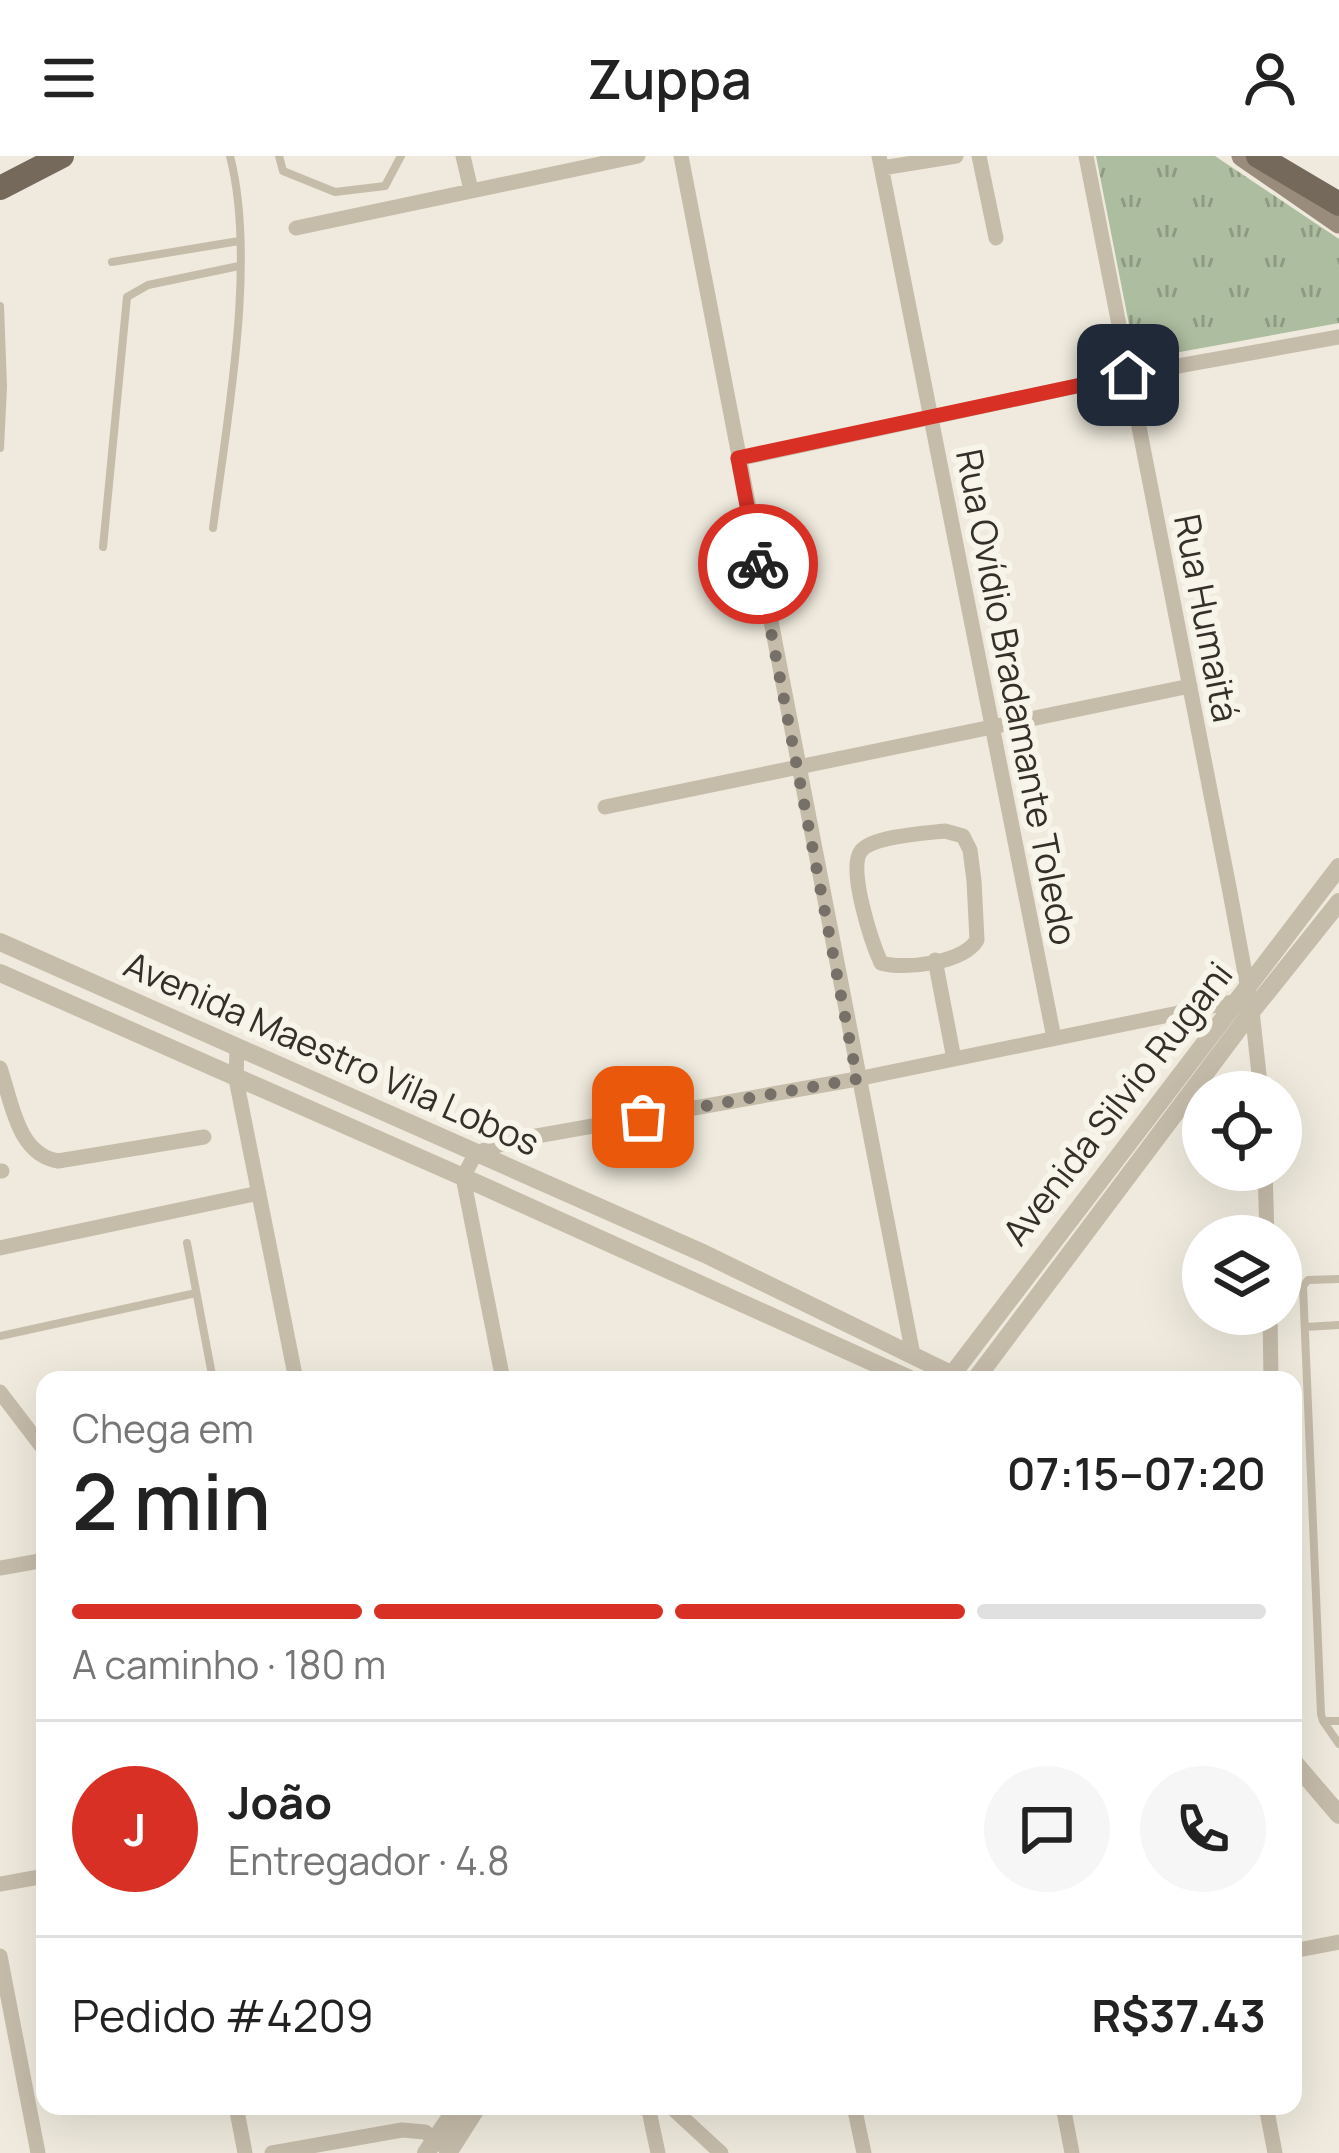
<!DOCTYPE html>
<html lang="pt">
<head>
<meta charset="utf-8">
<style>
	body { margin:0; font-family:Manrope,sans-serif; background:#f6f6f6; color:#222; height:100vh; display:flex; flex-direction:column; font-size:45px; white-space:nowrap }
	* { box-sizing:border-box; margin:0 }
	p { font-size:39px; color:#767676 }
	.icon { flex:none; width:66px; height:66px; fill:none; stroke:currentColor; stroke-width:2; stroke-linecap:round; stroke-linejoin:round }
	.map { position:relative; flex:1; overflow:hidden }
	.drawer { position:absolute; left:36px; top:1215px; width:1266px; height:744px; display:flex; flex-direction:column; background:#fff; border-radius:24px; box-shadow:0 12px 48px #0002 }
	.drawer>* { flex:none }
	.controls { position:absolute; left:1182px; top:915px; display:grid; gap:24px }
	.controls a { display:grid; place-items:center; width:120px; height:120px; border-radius:50%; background:#fff; box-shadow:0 12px 48px #0002; font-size:60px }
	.pin { position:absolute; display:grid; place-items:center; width:102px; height:102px; color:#fff; margin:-51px; border-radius:24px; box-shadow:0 6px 18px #0006 }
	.courier { position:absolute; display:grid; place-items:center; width:120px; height:120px; margin:-60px; border:9px solid #d93025; border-radius:50%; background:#fff; color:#222; box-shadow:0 3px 15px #0007 }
	.headline em { font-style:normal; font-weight:600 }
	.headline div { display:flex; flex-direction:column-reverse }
	.headline { display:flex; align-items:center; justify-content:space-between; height:204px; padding:0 36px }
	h1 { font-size:78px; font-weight:600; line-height:90px }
	.bar { display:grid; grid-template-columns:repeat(4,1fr); gap:18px 12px; align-content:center; height:144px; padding:0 36px }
	.bar i { height:15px; border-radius:9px; background:#e0e0e0 }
	.bar .on { background:#d93025 }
	.bar p { grid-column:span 4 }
	.line { display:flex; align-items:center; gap:30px; padding:0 36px; border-top:3px solid #e0e0e0 }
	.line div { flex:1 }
	.round { display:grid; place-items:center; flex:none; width:126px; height:126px; border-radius:63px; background:#f6f6f6 }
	header { display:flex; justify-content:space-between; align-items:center; height:156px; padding:0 36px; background:#fff; font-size:54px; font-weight:600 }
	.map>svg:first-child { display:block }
</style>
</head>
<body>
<header><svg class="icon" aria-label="menu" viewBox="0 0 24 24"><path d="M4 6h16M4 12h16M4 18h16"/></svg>Zuppa<svg class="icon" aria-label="person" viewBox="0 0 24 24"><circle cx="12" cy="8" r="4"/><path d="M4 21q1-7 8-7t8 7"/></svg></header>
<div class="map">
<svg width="1339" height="1997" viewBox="0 0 1339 1997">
	<defs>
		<pattern id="grass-tufts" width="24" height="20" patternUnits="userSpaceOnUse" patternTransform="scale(3)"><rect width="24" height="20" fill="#adbd9f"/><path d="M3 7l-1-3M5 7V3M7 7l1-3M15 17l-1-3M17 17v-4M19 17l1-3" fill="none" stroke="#8e9a82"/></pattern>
	</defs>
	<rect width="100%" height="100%" fill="#efeadd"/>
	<!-- grass -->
	<path fill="url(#grass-tufts)" d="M1096,0H1215L1339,83V167L1136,204Z"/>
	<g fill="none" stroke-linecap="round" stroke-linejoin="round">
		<!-- service -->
		<path stroke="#c6bcaa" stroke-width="8" d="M279,0L283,15L335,36L385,30L401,0
			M112,106L239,85
			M0,150L3,231L0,292
			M213,372C227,263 257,105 230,0
			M103,391L127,141L148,129L239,110
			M187,1087L213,1224
			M1339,1123L1308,1124L1303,1130L1321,1558L1323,1565H1339
			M1305,1171L1339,1169
			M0,1180L196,1137
			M1323,1565L1339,1588"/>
		<!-- minor -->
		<path stroke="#c6bcaa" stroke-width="15" d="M463,0L471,34
			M681,0L913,1199
			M879,0L1054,882
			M979,0L996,82
			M1086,0L1229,731L1252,855L1261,936
			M882,12L956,0
			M296,72L638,0
			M738,303L1128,219L1339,181
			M605,651L1190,530
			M945,675L963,680L970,694L974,725L977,784C963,807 905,814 881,807C872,787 847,712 861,695C872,680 927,677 945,675Z
			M935,804L954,903
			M237,893L236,923L296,1224
			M0,912C12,946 17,998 58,1005L204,981
			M1265,1014L1267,1080
			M0,1015H2
			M0,1092L259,1037
			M1270,1158L1271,1224
			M503,1224L463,1021L476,997L514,984L857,923L1237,845L1242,848
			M0,1236L45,1295
			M0,1412L45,1404
			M0,1728L45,1720
			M1293,1795L1339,1786
			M0,1800L38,1997
			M236,1950L245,1997
			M648,1950L658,1997
			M670,1950L721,1997
			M854,1950L864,1997
			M1063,1950L1072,1997
			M1266,1950L1275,1997
			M272,1997L402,1974L425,1976L442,1989"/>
		<!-- tertiary -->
		<path stroke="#c6bcaa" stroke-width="18" d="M0,786L705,1098L963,1224
			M0,817L463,1021L912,1224
			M948,1224L1339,711
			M975,1224L1252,855L1339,746
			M1293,1605L1339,1659
			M426,1997L458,1950
			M448,1997L478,1950"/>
		<!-- secondary -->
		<path stroke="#998c7c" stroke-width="21" d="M1242,0L1339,67"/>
		<!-- primary -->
		<path stroke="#75695c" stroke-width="24" d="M1258,0L1339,48
			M0,32L62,0"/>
	</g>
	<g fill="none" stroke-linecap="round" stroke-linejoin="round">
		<!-- done -->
		<path stroke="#767068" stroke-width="12" stroke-dasharray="0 21.6" d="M643,961L857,923L758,408"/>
		<!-- route -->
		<path stroke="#d93025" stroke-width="15" d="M758,408L738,302L1128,219"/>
	</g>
	<g text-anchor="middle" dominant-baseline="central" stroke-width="12" stroke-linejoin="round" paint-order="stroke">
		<!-- street labels -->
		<g font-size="36" fill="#352f29" stroke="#f7f4e9">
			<text transform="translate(1207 462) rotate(79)">Rua Humaitá</text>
			<text transform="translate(1017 541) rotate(79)">Rua Ovídio Bradamante Toledo</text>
			<text transform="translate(332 897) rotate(24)">Avenida Maestro Vila Lobos</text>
			<text transform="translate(1117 947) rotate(-52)">Avenida Silvio Rugani</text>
		</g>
	</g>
</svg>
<div class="controls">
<a><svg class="icon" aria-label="locate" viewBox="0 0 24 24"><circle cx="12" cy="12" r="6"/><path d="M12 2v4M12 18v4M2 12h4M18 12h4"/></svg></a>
<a><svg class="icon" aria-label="layers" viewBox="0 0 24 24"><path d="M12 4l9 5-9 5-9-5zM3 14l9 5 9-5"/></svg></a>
</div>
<div class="pin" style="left:643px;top:961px;background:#ea580c"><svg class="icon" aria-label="bag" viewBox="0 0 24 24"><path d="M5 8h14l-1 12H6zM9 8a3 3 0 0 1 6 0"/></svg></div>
<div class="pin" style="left:1128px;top:219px;background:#1f2937"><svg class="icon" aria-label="home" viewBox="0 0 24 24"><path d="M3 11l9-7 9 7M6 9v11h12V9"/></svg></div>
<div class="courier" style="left:758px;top:408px"><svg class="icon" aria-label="bike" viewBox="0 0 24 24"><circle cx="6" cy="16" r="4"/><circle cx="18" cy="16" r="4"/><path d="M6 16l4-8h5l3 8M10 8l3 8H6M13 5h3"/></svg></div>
<section class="drawer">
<div class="headline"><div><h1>2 min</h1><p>Chega em</p></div><em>07:15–07:20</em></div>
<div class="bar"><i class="on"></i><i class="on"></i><i class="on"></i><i></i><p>A caminho · 180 m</p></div>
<div class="line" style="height:216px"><b class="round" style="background:#d93025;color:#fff">J</b><div><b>João</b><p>Entregador · 4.8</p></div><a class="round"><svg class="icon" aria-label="chat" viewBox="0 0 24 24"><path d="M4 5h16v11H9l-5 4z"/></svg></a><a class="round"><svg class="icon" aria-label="phone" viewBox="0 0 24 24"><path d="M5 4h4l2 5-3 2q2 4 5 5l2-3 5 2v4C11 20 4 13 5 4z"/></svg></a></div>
<div class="line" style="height:156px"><div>Pedido #4209</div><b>R$37.43</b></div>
</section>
</div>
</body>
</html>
